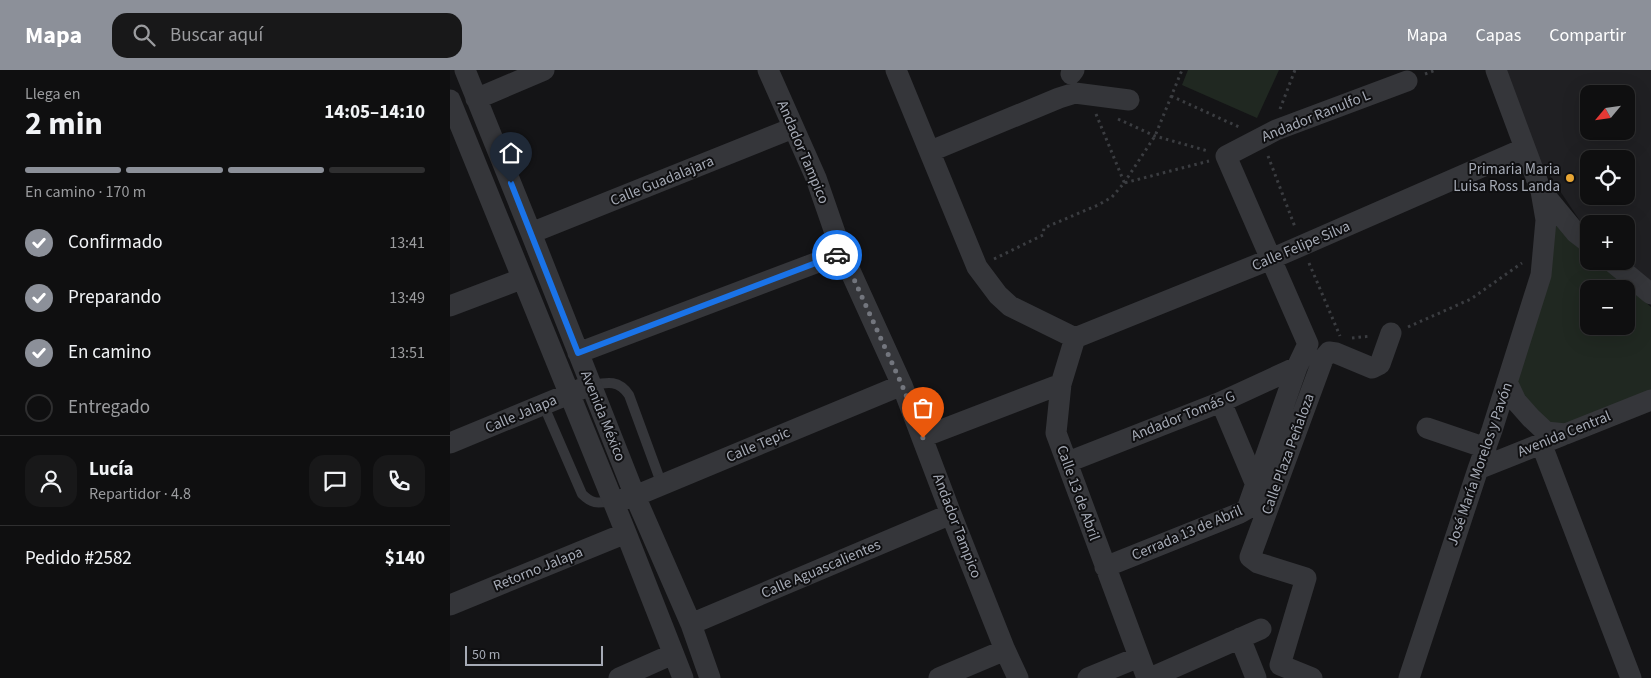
<!DOCTYPE html>
<html lang="es">
<head>
<meta charset="utf-8">
<style>
	body { margin:0; font-family:"Source Sans 3",sans-serif; background:#181819; color:#f1f3f6; height:100vh; display:flex; flex-direction:column; font-size:19px; white-space:nowrap }
	* { box-sizing:border-box; margin:0 }
	p { font-size:16px; color:#9b9c9f }
	.icon { flex:none; width:28px; height:28px; fill:none; stroke:currentColor; stroke-width:2; stroke-linecap:round; stroke-linejoin:round }
	.map { position:relative; flex:1; overflow:hidden }
	.side { display:flex; flex-direction:column; background:#0f0f10; width:450px }
	.side>* { flex:none }
	.needle { width:32px; rotate:241deg }
	.tools { position:absolute; left:1130px; top:15px; display:grid; gap:10px }
	.tools a { display:grid; place-items:center; width:55px; height:55px; border-radius:10px; background:#0f0f10; box-shadow:0 5px 20px #0002,0 0 0 1px #2f2f30; font-size:25px }
	.scale { position:absolute; left:15px; bottom:12px; width:138px; box-sizing:border-box; padding-left:5px; border:2px solid #a6abb6; border-top:0; font-size:14px; line-height:18px; white-space:nowrap; color:#a6abb6; -webkit-text-stroke:4px #0f0f11; paint-order:stroke }
	.pin { position:absolute; display:grid; place-items:center; width:42px; height:42px; color:#fff; margin:-51px -21px; border-radius:50% 50% 50% 0; rotate:-45deg; box-shadow:0 0 5px #0007 }
	.pin .icon { rotate:45deg }
	.courier { position:absolute; display:grid; place-items:center; width:50px; height:50px; margin:-25px; border:4px solid #1a73e8; border-radius:50%; background:#fff; color:#222; box-shadow:0 1px 6px #0007 }
	.summary em { font-style:normal; font-weight:700 }
	.summary div { display:flex; flex-direction:column-reverse }
	.summary { display:flex; align-items:center; justify-content:space-between; height:85px; padding:0 25px }
	h1 { font-size:32px; font-weight:700; line-height:38px }
	.bar { display:grid; grid-template-columns:repeat(4,1fr); gap:8px 5px; align-content:center; height:60px; padding:0 25px }
	.bar i { height:6px; border-radius:4px; background:#2f2f30 }
	.bar .current { background:#8c9099 }
	.bar p { grid-column:span 4 }
	.line { display:flex; align-items:center; gap:12px; padding:0 25px; border-top:1px solid #2f2f30 }
	.line div { flex:1 }
	.round { display:grid; place-items:center; flex:none; width:52px; height:52px; border-radius:15px; background:#181819 }
	ol { padding:0 25px; list-style:none }
	li { display:flex; align-items:center; gap:15px; height:55px }
	li p { margin-inline-start:auto }
	li .icon { padding:5px; border-radius:50%; background:#8c9099; color:#fff; stroke-width:4 }
	li:last-child { color:#9b9c9f }
	li i { width:28px; height:28px; border:2px solid #2f2f30; border-radius:50% }
	header { display:flex; align-items:center; gap:30px; box-sizing:border-box; height:70px; padding:0 25px; background:#8c9099; color:#fff }
	header strong { font-size:24px }
	nav { display:flex; gap:28px; margin-inline-start:auto; font-size:18px }
	.search { width:350px; height:45px; background:#181819; display:flex; align-items:center; gap:12px; box-sizing:border-box; padding:0 18px; border-radius:15px; color:#9b9c9f; font-size:19px }
	main { display:flex; flex:1; min-height:0 }
	.map>svg:first-child { display:block }
</style>
</head>
<body>
<header>
<strong>Mapa</strong>
<div class="search"><svg class="icon" aria-label="search" viewBox="0 0 24 24"><circle cx="10" cy="10" r="6"/><path d="M15 15l6 6"/></svg>Buscar aquí</div>
<nav><a>Mapa</a><a>Capas</a><a>Compartir</a></nav>
</header>
<main>
<section class="side">
<div class="summary"><div><h1>2 min</h1><p>Llega en</p></div><em>14:05–14:10</em></div>
<div class="bar"><i class="current"></i><i class="current"></i><i class="current"></i><i></i><p>En camino · 170 m</p></div>
<ol>
<li><svg class="icon" aria-label="check" viewBox="0 0 24 24"><path d="M5 12l5 5 9-10"/></svg>Confirmado<p>13:41</p></li>
<li><svg class="icon" aria-label="check" viewBox="0 0 24 24"><path d="M5 12l5 5 9-10"/></svg>Preparando<p>13:49</p></li>
<li><svg class="icon" aria-label="check" viewBox="0 0 24 24"><path d="M5 12l5 5 9-10"/></svg>En camino<p>13:51</p></li>
<li><i></i>Entregado</li>
</ol>
<div class="line" style="height:90px"><a class="round"><svg class="icon" aria-label="person" viewBox="0 0 24 24"><circle cx="12" cy="8" r="4"/><path d="M4 21q1-7 8-7t8 7"/></svg></a><div><b>Lucía</b><p>Repartidor · 4.8</p></div><a class="round"><svg class="icon" aria-label="chat" viewBox="0 0 24 24"><path d="M4 5h16v11H9l-5 4z"/></svg></a><a class="round"><svg class="icon" aria-label="phone" viewBox="0 0 24 24"><path d="M5 4h4l2 5-3 2q2 4 5 5l2-3 5 2v4C11 20 4 13 5 4z"/></svg></a></div>
<div class="line" style="height:65px"><div>Pedido #2582</div><b>$140</b></div>
</section>
<div class="map">
<svg width="1201" height="608" viewBox="0 0 1201 608">
	<rect width="100%" height="100%" fill="#141416"/>
	<!-- built -->
	<path fill="#202023" fill-rule="evenodd" d="M1049,0H1201V214L1176,191V154H1139V161L1134,157L1082,79ZM1139,24H1176V61H1139ZM1139,89H1176V126H1139Z"/>
	<!-- green -->
	<path fill="#202821" fill-rule="evenodd" d="M738,0H829L807,48L732,15Z
		M1099,136L1139,181V191H1150L1201,237V321L1118,357L1101,355L1072,329L1067,310ZM1139,219H1176V256H1139Z"/>
	<g fill="none" stroke-linecap="round" stroke-linejoin="round">
		<!-- path -->
		<path stroke="#3b3d41" stroke-width="3" stroke-dasharray="2.5 4" stroke-linecap="butt" d="M975,4L986,0
			M721,26L789,57
			M830,39L845,0
			M646,44L674,112
			M668,49L705,66L758,81
			M818,86L845,157
			M674,113L705,66L732,0
			M544,189L593,165L594,158L648,135L662,127L674,113L759,91
			M859,193L890,266
			M958,257L1021,229L1072,193
			M902,268L921,266"/>
		<!-- lane -->
		<path stroke="#35363a" stroke-width="10" d="M142,315C158,312 169,310 179,325L212,415
			M93,334L132,424C143,435 148,433 163,431"/>
		<!-- street -->
		<path stroke="#35363a" stroke-width="21" d="M15,0L81,163L185,426L241,554L260,608
			M318,0L366,108L392,183L452,315L501,444L555,580L568,608
			M446,0L527,197L548,225L560,236L625,268L611,314L606,363L697,608
			M621,4L624,0
			M26,29L94,0
			M0,30L176,463L233,608
			M481,81L609,28L625,23L679,30
			M1093,123L1126,163L1139,173
			M81,163L343,58
			M1161,191L1201,224
			M0,236L71,209
			M625,268L821,189L1075,78
			M128,283L392,183
			M1057,312L1066,331L1081,348L1096,362L1116,364
			M771,332L806,415
			M977,358L1036,378
			M473,367L611,314
			M0,373L131,319
			M1091,373L1181,608
			M618,392L771,332L847,297
			M1028,399L1201,330
			M170,430L185,426L452,315
			M655,497L790,443L797,439L847,297L858,274L776,86L826,60L957,11
			M0,535L176,463
			M241,554L501,444
			M790,568L806,608
			M169,608L223,584
			M489,608L555,580
			M638,608L689,587
			M700,608L811,559
			M862,608L830,595L856,508L808,493L800,487L873,289L879,282L886,283L922,298L930,294L941,263
			M959,608L1028,399L1042,360L1091,205L1096,150L1091,121L1046,0"/>
	</g>
	<g fill="none" stroke-linecap="round" stroke-linejoin="round">
		<!-- done -->
		<path stroke="#73767e" stroke-width="5" stroke-dasharray="0 9" d="M387,185L392,183L452,315L473,368"/>
		<!-- route -->
		<path stroke="#1a73e8" stroke-width="6" d="M61,113L128,283L387,185"/>
	</g>
	<!-- markers -->
	<circle fill="#eda935" stroke="#0f0f11" stroke-width="2" cx="1120" cy="108" r="5"/>
	<g text-anchor="middle" dominant-baseline="central" stroke-width="4" stroke-linejoin="round" paint-order="stroke">
		<!-- street labels -->
		<g font-size="15" fill="#a6abb6" stroke="#0f0f11">
			<text transform="translate(866 46) rotate(-22)">Andador Ranulfo L</text>
			<text transform="translate(353 82) rotate(67)">Andador Tampico</text>
			<text transform="translate(212 111) rotate(-22)">Calle Guadalajara</text>
			<text transform="translate(851 176) rotate(-23)">Calle Felipe Silva</text>
			<text transform="translate(71 344) rotate(-23)">Calle Jalapa</text>
			<text transform="translate(153 346) rotate(68)">Avenida México</text>
			<text transform="translate(733 346) rotate(-22)">Andador Tomás G</text>
			<text transform="translate(1114 364) rotate(-22)">Avenida Central</text>
			<text transform="translate(308 375) rotate(-23)">Calle Tepic</text>
			<text transform="translate(838 384) rotate(-70)">Calle Plaza Peñaloza</text>
			<text transform="translate(1030 394) rotate(-71)">José María Morelos y Pavón</text>
			<text transform="translate(628 423) rotate(70)">Calle 13 de Abril</text>
			<text transform="translate(507 456) rotate(69)">Andador Tampico</text>
			<text transform="translate(737 463) rotate(-23)">Cerrada 13 de Abril</text>
			<text transform="translate(88 499) rotate(-22)">Retorno Jalapa</text>
			<text transform="translate(371 499) rotate(-23)">Calle Aguascalientes</text>
		</g>
		<!-- poi labels -->
		<g font-size="15" fill="#a6abb6" stroke="#0f0f11" text-anchor="end">
			<text x="1110" y="99">Primaria Maria<tspan x="1110" dy="17">Luisa Ross Landa</tspan></text>
		</g>
	</g>
</svg>
<div class="tools">
<a><svg class="needle" viewBox="-14 -14 28 28"><path d="M0-13l5 13h-10z" fill="#e53935"/><path d="M0 13l5-13h-10z" fill="#9b9c9f"/></svg></a>
<a><svg class="icon" aria-label="locate" viewBox="0 0 24 24"><circle cx="12" cy="12" r="6"/><path d="M12 2v4M12 18v4M2 12h4M18 12h4"/></svg></a>
<a>+</a>
<a>−</a>
</div>
<div class="scale">50 m</div>
<div class="pin" style="left:473px;top:368px;background:#ea580c"><svg class="icon" aria-label="bag" viewBox="0 0 24 24"><path d="M5 8h14l-1 12H6zM9 8a3 3 0 0 1 6 0"/></svg></div>
<div class="pin" style="left:61px;top:113px;background:#1f2937"><svg class="icon" aria-label="home" viewBox="0 0 24 24"><path d="M3 11l9-7 9 7M6 9v11h12V9"/></svg></div>
<div class="courier" style="left:387px;top:185px"><svg class="icon" aria-label="car" viewBox="0 0 24 24"><path d="M5 17H2v-5l4-1 3-4h7l3 4 3 1v5h-3M9 17h6M6 11h13"/><circle cx="7" cy="17" r="2"/><circle cx="17" cy="17" r="2"/></svg></div>
</div>
</main>
</body>
</html>
